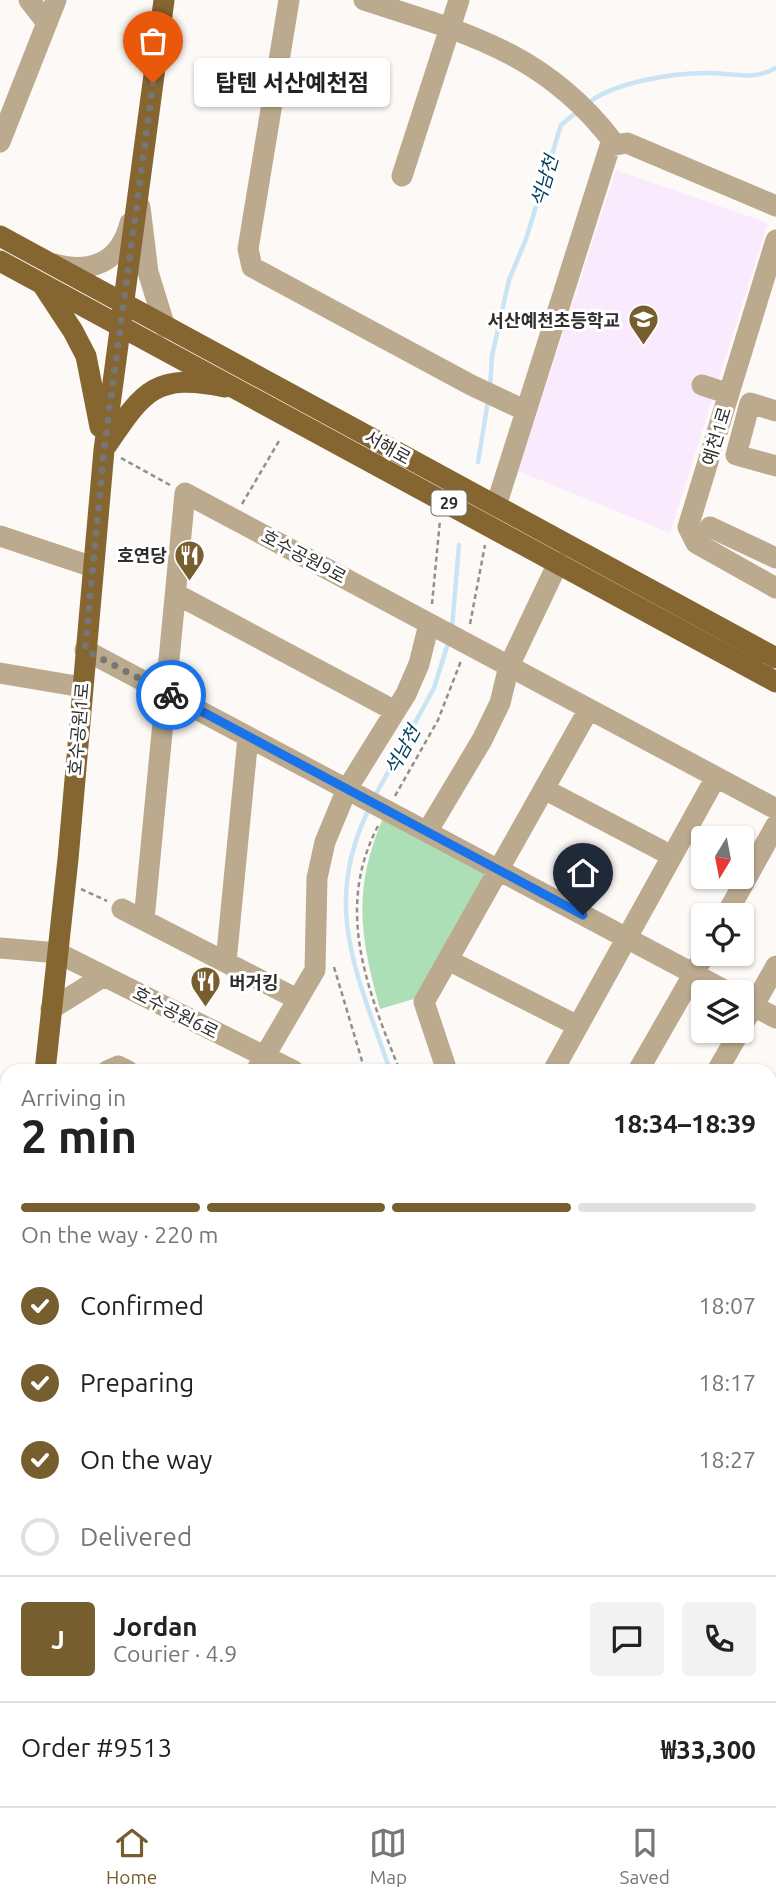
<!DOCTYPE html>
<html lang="en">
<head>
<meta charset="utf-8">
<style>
	body { margin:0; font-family:Ubuntu,"Noto Sans KR",sans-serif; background:#f2f2f2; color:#222; height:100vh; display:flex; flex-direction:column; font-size:26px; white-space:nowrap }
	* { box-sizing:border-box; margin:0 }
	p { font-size:23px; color:#767676 }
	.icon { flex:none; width:38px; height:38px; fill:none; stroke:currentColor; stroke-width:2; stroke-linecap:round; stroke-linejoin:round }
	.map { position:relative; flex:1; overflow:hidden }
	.details { position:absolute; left:0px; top:1064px; width:777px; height:742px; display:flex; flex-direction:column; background:#fff; border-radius:21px 21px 0 0; box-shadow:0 2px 5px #0004 }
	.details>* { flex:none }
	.needle { width:46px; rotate:190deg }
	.buttons { position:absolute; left:691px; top:826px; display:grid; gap:14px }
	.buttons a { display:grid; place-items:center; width:63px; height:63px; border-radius:7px; background:#fff; box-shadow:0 2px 5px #0004; font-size:35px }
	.pin { position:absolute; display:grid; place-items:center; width:60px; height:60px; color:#fff; margin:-72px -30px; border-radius:50% 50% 50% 0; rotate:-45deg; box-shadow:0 0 7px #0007 }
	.pin .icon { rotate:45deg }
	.courier { position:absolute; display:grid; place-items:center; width:70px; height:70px; margin:-35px; border:5px solid #1a73e8; border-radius:50%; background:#fff; color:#222; box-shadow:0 2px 9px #0007 }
	.bubble { position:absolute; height:49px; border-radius:7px; background:#fff; box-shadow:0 2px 5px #0004; font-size:23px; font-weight:700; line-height:49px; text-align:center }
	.head em { font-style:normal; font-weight:700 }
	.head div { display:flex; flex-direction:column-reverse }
	.head { display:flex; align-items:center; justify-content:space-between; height:119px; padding:0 21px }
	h1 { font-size:46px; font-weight:700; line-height:52px }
	.bar { display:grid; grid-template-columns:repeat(4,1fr); gap:10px 7px; align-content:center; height:84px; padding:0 21px }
	.bar i { height:9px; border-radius:5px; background:#e0e0e0 }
	.bar .selected { background:#765e2e }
	.bar p { grid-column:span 4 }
	.line { display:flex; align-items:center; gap:18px; padding:0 21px; border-top:2px solid #e0e0e0 }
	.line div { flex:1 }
	.round { display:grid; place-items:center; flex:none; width:74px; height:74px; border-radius:7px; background:#f2f2f2 }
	ol { padding:0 21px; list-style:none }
	li { display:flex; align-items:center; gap:21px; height:77px }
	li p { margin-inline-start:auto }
	li .icon { padding:7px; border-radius:50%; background:#765e2e; color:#fff; stroke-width:4 }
	li:last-child { color:#767676 }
	li i { width:38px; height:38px; border:4px solid #e0e0e0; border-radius:50% }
	.tab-bar { display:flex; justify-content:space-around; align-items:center; height:98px; border-top:2px solid #e0e0e0; background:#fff; font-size:19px; color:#767676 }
	.tab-bar a { display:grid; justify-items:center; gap:4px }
	.tab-bar .selected { color:#765e2e }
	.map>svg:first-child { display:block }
</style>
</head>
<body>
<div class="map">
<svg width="776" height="1806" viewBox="0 0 776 1806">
	<rect width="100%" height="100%" fill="#fdf9f6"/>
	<!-- education -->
	<path fill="#f9eafe" d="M616,170L768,223L670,533L518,471Z"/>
	<!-- green -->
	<path fill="#addfb7" d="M383,818L485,873L414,999L380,1009C360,936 352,891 383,818Z
		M7,1683V1799H681L683,1806H0V1712Z"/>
	<!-- water -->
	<path fill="#c8e4f5" d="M115,1799H341L338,1806H115Z
		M429,1799H641L643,1806H429Z"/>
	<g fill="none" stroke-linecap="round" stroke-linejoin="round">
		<!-- stream -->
		<path stroke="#c8e4f5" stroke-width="4.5" d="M587,104C613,82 674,73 707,73C733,73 753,81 776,68
			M490,388L492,356L509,280L526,239L561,125L578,111
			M478,462L488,401
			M452,628L459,545
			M375,796L434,688L449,640
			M370,807C320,905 358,975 390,1071"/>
		<!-- path -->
		<path stroke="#92908e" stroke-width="2.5" stroke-dasharray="5 3.5" stroke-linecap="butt" d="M121,458L170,485
			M242,504L279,441
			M432,604L440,520
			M470,624L485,545
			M395,796L438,720L461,661
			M378,826C334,910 368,991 400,1071
			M81,889L107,901
			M334,967L365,1071
			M0,1519L7,1520
			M0,1639L7,1641
			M0,1701L7,1693
			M33,1799L42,1806
			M392,1799L394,1806
			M615,1799L622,1806
			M657,1799L659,1806
			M76,1806L77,1799
			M99,1806L100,1799"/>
		<!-- minor -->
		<path stroke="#bbaa8e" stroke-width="21" d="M29,0L47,23
			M289,0L248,249L252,267L471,385L524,410
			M364,0C467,33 546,53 614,143
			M0,142L56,0
			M402,176L459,0
			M140,207L148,272L165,327
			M776,240L688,527L696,543L776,588
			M54,264C92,274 120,262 130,223
			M702,385L729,394
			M776,411L750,403L736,455L776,466
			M496,506L610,146L627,143L776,206
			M710,527L776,558
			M0,536L93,567
			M178,595L395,711
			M85,650L728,992
			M0,673L82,687
			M544,789L672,856
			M427,832L482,740L500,703L509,666L558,563
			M122,909L297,999
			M726,915L776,825
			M144,920L185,493L776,809
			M0,948L58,953L294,1071
			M448,960L578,1026
			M226,962L248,737
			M742,1000L776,1018
			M51,1009L104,976
			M742,1026L776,966
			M107,1071L118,1066L128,1071
			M256,1071L315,970L317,878L325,842L347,789L406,694L419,664L429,624
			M447,1071L424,1002L589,709
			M553,1071L716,777
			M638,1071L705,954
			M717,1071L740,1031
			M770,1115L776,1104
			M770,1262L776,1266
			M0,1284H7
			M770,1348L776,1353
			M770,1420L776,1424
			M770,1475L776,1464
			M770,1601L776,1605
			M770,1713L776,1718
			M770,1798L776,1773"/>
		<!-- major -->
		<path stroke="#856631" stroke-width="21" d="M0,236L776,658
			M0,261L776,682
			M42,284L73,331L86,356L100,427
			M107,445C143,392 155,372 225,387
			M45,1071L68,859L104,450L164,0
			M0,1475L7,1411"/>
	</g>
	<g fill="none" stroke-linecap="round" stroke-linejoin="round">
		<!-- done -->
		<path stroke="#787674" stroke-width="7" stroke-dasharray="0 12.6" d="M153,83L104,450L85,650L171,695"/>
		<!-- route -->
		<path stroke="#1a73e8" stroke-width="9" d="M171,695L583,915"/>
	</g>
	<!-- icons -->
	<defs>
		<symbol id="school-pin" viewBox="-11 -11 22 30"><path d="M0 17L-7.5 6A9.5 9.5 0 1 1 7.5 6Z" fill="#765e2e" stroke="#fff"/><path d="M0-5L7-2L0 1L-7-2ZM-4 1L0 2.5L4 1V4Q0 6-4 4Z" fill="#fff"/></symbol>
		<symbol id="restaurant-pin" viewBox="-11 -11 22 30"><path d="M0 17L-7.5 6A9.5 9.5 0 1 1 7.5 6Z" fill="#765e2e" stroke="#fff"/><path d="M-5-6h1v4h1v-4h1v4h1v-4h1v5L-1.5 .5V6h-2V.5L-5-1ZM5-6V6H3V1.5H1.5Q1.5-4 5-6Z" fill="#fff"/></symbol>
	</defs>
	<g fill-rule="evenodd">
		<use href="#school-pin" x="626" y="302" width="35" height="47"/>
		<use href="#restaurant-pin" x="172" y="538" width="35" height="47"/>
		<use href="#restaurant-pin" x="188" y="964" width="35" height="47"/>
	</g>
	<g text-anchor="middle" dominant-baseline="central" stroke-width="6" stroke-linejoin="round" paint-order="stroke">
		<!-- shield labels -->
		<rect fill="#fff" stroke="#6e6d6d" stroke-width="2" x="431.5" y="490.5" width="35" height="25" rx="5"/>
		<g font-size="16" font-weight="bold" fill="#302f2e">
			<text x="449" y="503">29</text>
		</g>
		<!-- poi labels -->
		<g font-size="18" font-weight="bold" fill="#302f2e" stroke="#fff" text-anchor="end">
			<text x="620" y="320">서산예천초등학교</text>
			<text x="167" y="555">호연당</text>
			<text x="229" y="982" text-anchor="start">버거킹</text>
		</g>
		<!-- street labels -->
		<g font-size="18" fill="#302f2e" stroke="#fff">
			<text transform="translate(716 436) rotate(-73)">예천1로</text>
			<text transform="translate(388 447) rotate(29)">서해로</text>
			<text transform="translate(304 556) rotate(28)">호수공원9로</text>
			<text transform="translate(78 729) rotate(-85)">호수공원1로</text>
			<text transform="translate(176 1012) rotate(27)">호수공원6로</text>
		</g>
		<!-- water labels -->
		<g font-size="19" font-style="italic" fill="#00415d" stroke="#fff">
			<text transform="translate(544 181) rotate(-73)">석남천</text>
			<text transform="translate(402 750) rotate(-61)">석남천</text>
		</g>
	</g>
</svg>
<div class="buttons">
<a><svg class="needle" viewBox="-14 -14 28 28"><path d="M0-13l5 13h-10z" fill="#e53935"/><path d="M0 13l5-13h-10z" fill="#767676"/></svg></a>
<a><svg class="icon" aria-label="locate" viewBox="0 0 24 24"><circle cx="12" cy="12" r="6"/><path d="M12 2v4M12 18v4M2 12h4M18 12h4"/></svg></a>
<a><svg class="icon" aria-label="layers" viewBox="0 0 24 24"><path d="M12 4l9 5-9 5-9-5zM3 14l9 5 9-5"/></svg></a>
</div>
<div class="pin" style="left:153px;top:83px;background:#ea580c"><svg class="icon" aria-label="bag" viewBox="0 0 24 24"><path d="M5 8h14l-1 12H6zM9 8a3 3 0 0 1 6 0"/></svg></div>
<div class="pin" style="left:583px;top:915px;background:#1f2937"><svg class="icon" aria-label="home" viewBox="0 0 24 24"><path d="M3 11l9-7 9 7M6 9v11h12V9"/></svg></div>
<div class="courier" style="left:171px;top:695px"><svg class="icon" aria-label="bike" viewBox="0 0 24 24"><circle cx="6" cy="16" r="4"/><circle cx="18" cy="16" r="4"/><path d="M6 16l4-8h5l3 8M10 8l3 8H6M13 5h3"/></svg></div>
<div class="bubble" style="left:194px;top:58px;width:196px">탑텐 서산예천점</div>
<section class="details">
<div class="head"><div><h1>2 min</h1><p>Arriving in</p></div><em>18:34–18:39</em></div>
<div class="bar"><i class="selected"></i><i class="selected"></i><i class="selected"></i><i></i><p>On the way · 220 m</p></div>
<ol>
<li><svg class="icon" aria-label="check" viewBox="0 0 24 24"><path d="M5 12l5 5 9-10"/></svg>Confirmed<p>18:07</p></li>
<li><svg class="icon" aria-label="check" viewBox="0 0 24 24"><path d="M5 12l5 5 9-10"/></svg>Preparing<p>18:17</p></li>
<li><svg class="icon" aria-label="check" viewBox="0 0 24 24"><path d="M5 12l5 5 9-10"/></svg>On the way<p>18:27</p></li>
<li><i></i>Delivered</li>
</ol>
<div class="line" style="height:126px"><b class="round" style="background:#765e2e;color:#fff">J</b><div><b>Jordan</b><p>Courier · 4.9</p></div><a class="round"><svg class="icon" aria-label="chat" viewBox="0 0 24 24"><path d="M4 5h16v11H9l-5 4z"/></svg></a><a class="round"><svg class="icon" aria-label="phone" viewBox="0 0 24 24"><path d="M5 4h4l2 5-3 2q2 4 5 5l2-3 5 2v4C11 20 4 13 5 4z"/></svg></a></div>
<div class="line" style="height:91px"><div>Order #9513</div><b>₩33,300</b></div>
</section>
</div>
<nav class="tab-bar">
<a class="selected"><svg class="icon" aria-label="home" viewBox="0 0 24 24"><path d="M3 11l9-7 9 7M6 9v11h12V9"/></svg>Home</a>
<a><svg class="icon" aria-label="map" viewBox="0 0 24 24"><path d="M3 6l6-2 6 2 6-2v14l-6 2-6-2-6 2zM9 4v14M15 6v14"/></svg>Map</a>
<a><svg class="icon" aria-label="saved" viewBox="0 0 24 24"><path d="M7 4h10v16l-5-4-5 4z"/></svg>Saved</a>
</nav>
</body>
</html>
